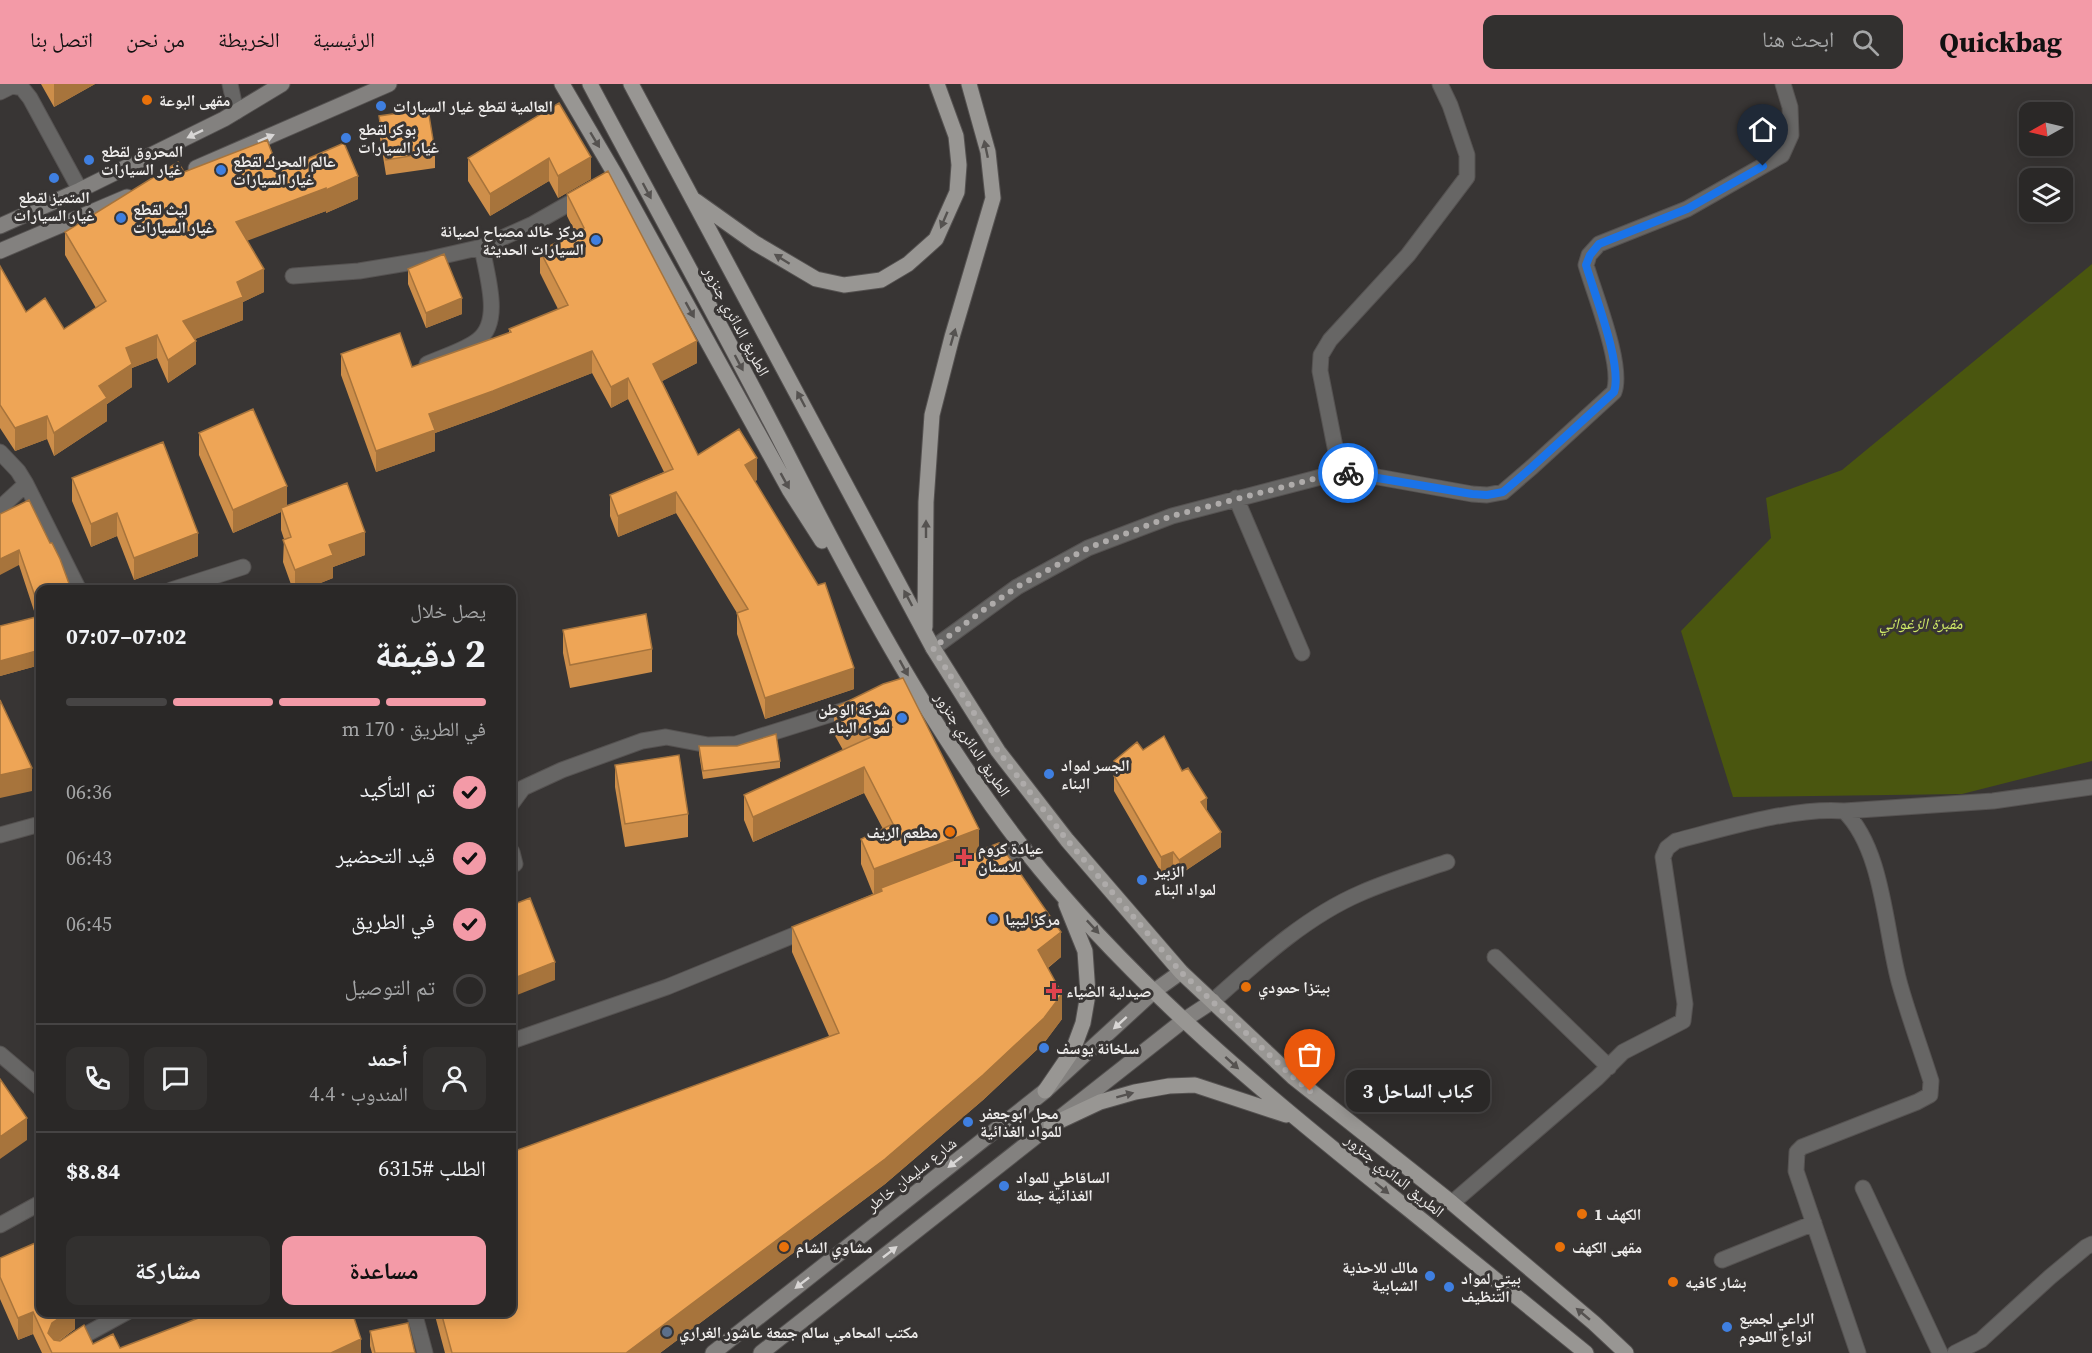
<!DOCTYPE html>
<html lang="ar">
<head>
<meta charset="utf-8">
<style>
	body { margin:0; font-family:"Source Serif 4","Noto Naskh Arabic",serif; background:#32302f; color:#f1f3f6; direction:rtl; height:100vh; display:flex; flex-direction:column; font-size:22px; white-space:nowrap }
	* { box-sizing:border-box; margin:0 }
	p { font-size:20px; color:#a5a6a7 }
	.icon { flex:none; width:33px; height:33px; fill:none; stroke:currentColor; stroke-width:2; stroke-linecap:round; stroke-linejoin:round }
	.map { position:relative; flex:1; overflow:hidden; direction:ltr }
	.drawer { position:absolute; left:36px; top:501px; width:480px; height:732px; display:flex; flex-direction:column; background:#2a2827; border-radius:12px; box-shadow:0 3px 15px #0003,0 0 0 2px #464444; direction:rtl }
	.drawer>* { flex:none }
	.needle { width:39px; rotate:262deg }
	.controls { position:absolute; left:2019px; top:18px; display:grid; gap:12px }
	.controls a { display:grid; place-items:center; width:54px; height:54px; border-radius:12px; background:#2a2827; box-shadow:0 3px 15px #0003,0 0 0 2px #464444; font-size:30px }
	.pin { position:absolute; display:grid; place-items:center; width:51px; height:51px; color:#fff; margin:-62px -26px; border-radius:50% 50% 50% 0; rotate:-45deg; box-shadow:0 0 6px #0007 }
	.pin .icon { rotate:45deg }
	.courier { position:absolute; display:grid; place-items:center; width:60px; height:60px; margin:-30px; border:4px solid #1a73e8; border-radius:50%; background:#fff; color:#222; box-shadow:0 2px 8px #0007 }
	.bubble { position:absolute; height:42px; border-radius:12px; background:#2a2827; box-shadow:0 3px 15px #0003,0 0 0 2px #464444; font-size:20px; font-weight:700; line-height:42px; text-align:center; direction:rtl }
	.overview em { font-style:normal; font-weight:700 }
	.overview div { display:flex; flex-direction:column-reverse }
	.overview { display:flex; align-items:center; justify-content:space-between; height:102px; padding:0 30px }
	h1 { font-size:39px; font-weight:700; line-height:45px }
	.bar { display:grid; grid-template-columns:repeat(4,1fr); gap:9px 6px; align-content:center; height:72px; padding:0 30px }
	.bar i { height:8px; border-radius:4px; background:#464444 }
	.bar .selected { background:#f39aa7 }
	.bar p { grid-column:span 4 }
	.line { display:flex; align-items:center; gap:15px; padding:0 30px; border-top:2px solid #464444 }
	.line div { flex:1 }
	.round { display:grid; place-items:center; flex:none; width:63px; height:63px; border-radius:12px; background:#32302f }
	ol { padding:0 30px; list-style:none }
	li { display:flex; align-items:center; gap:18px; height:66px }
	li p { margin-inline-start:auto }
	li .icon { padding:6px; border-radius:50%; background:#f39aa7; color:#111; stroke-width:4 }
	li:last-child { color:#a5a6a7 }
	li i { width:33px; height:33px; border:3px solid #464444; border-radius:50% }
	.cta { display:flex; gap:12px; margin-top:auto; padding:12px 30px }
	.cta a { flex:1; height:69px; border-radius:12px; background:#f39aa7; color:#111; font-size:24px; font-weight:700; line-height:69px; text-align:center }
	.cta a+a { background:#32302f; color:#f1f3f6 }
	header { display:flex; align-items:center; gap:36px; box-sizing:border-box; height:84px; padding:0 30px; background:#f39aa7; color:#111 }
	header strong { font-size:28px }
	nav { display:flex; gap:33px; margin-inline-start:auto; font-size:21px }
	.search { width:420px; height:54px; background:#32302f; display:flex; align-items:center; gap:15px; box-sizing:border-box; padding:0 21px; border-radius:12px; color:#a5a6a7; font-size:22px }
	.map>svg:first-child { display:block }
</style>
</head>
<body>
<header>
<strong>Quickbag</strong>
<div class="search"><svg class="icon" aria-label="search" viewBox="0 0 24 24"><circle cx="10" cy="10" r="6"/><path d="M15 15l6 6"/></svg>ابحث هنا</div>
<nav><a>الرئيسية</a><a>الخريطة</a><a>من نحن</a><a>اتصل بنا</a></nav>
</header>
<div class="map">
<svg width="2092" height="1269" viewBox="0 0 2092 1269">
	<rect width="100%" height="100%" fill="#383534"/>
	<!-- green -->
	<path fill="#4a560f" d="M2092,180V677L1962,710L1733,713L1681,547L1771,454L1766,414L1842,386Z"/>
	<g fill="none" stroke-linecap="round" stroke-linejoin="round">
		<defs>
			<path id="minor" d="M230,0L236,28
				M0,8L12,2L22,4L30,14L80,106
				M293,192L359,187L425,176L482,163L533,140L584,111
				M427,280C442,273 466,266 478,256C503,237 486,190 482,163
				M0,368L18,387L26,400L0,424
				M1340,388L1320,287L1321,271L1330,256L1408,171L1467,93V71L1450,21L1440,0
				M26,400L79,506
				M1236,414L1302,569
				M171,506L243,483
				M933,564L1017,503L1088,464L1172,432L1340,388L1361,390L1472,410L1487,411L1503,408L1532,383L1614,308C1624,282 1594,209 1586,181L1589,171L1599,160L1687,125L1782,71L1791,51L1790,23L1783,0
				M512,719L523,704L562,686L642,657L666,653L708,661L736,660L854,623
				M1844,727C1884,766 1885,849 1900,901C1909,933 1921,965 1931,997L1930,1011L1917,1018L1802,1063L1797,1068L1796,1087L1858,1269
				M0,751L40,740
				M512,768L515,780
				M989,777L1024,764
				M1495,873L1609,983
				M1213,917C1258,877 1305,833 1361,809C1388,797 1418,788 1447,778
				M512,957L667,903L809,845
				M0,970L40,1004
				M1863,1104L1940,1269
				M1452,1119L1597,994L1623,968L1683,937L1685,920L1663,773L1667,764L1676,757C1726,744 1794,723 1844,727L1993,717L2092,703
				M0,1141L40,1119
				M1722,1176L1814,1139
				M414,1228L425,1269
				M58,1269L76,1256L127,1228
				M1955,1269L1981,1256L2050,1193L2086,1163L2092,1160"/>
			<path id="secondary" d="M196,84L389,0
				M0,142L80,106L224,35L282,0
				M0,167L127,113
				M713,1269L1045,1007L1153,908L1181,888
				M761,1269L1184,936L1213,917"/>
			<path id="primary" d="M562,0L616,92L790,407L822,457
				M590,0C658,128 729,255 795,385C862,516 933,648 1024,765C1133,903 1270,1015 1407,1124C1467,1172 1526,1221 1586,1269
				M631,0L933,564L998,667L1067,756L1181,888L1293,993L1452,1119L1594,1239L1626,1269
				M696,117L755,159L816,195L844,201L881,196L908,180L936,155L957,108L959,81L956,52L937,0
				M925,543L926,418L932,331L952,253L993,114L988,68L969,0
				M1045,1007L1073,966L1083,939L1088,910L1085,867L1066,820
				M1051,1041L1100,1018L1135,1008L1169,1002L1195,1001L1286,1031"/>
		</defs>
		<!-- minor casing -->
		<use href="#minor" stroke="#555251" stroke-width="17"/>
		<!-- secondary casing -->
		<use href="#secondary" stroke="#555251" stroke-width="17"/>
		<!-- primary casing -->
		<use href="#primary" stroke="#555251" stroke-width="17"/>
		<!-- minor -->
		<use href="#minor" stroke="#676665" stroke-width="15"/>
		<!-- secondary -->
		<use href="#secondary" stroke="#83817f" stroke-width="15"/>
		<!-- primary -->
		<use href="#primary" stroke="#989693" stroke-width="15"/>
	</g>
	<!-- wall -->
	<path fill="#cd8e4a" d="M41,0H95L54,23Z
		M559,19L591,95L558,114L549,97L490,132L468,97V74Z
		M379,32L435,68V84L386,91L379,48Z
		M279,87L358,115L326,129V127L247,156L264,208L243,218V236L195,255L196,280L168,299L157,274L132,284V303L107,320V337L54,372L47,355L15,367L0,344V182L26,228L64,245L96,224L65,171V148L184,88Z
		M567,110L697,279L662,297L698,371L757,396L755,397L854,605L765,635L737,550V529L676,429L618,453L610,432V411L664,388L628,315L611,324L592,289L493,328L435,349V367L376,388L341,291V270L412,283L509,249V245L558,225L540,189V167L575,148L567,132Z
		M408,185L462,230L426,244L408,200Z
		M199,349L287,421L365,471L333,483V494L303,506H293L283,478L284,455L281,446V428L233,449L199,371Z
		M72,394L198,472L134,496L117,452L91,463L72,417Z
		M0,430L40,506V581L0,592V542L36,533L19,481Z
		M563,546L652,565V588L570,604L563,569Z
		M883,600L979,767L1061,873L1048,884L1062,935L1044,959L983,1016L885,1100L660,1269H445L434,1228H512L829,952L792,868V843L873,810L861,780V755L883,745L864,709L753,758L744,736V711L843,666L834,650V624Z
		M699,662L780,677V684L703,695L699,669Z
		M1143,666L1182,687L1207,726L1221,763L1179,791L1173,783L1161,788L1114,707V677Z
		M615,681L688,730V753L625,763L615,703Z
		M39,868H40V886L39,884Z
		M0,1174L40,1228H81L75,1231V1245L59,1257L93,1260L120,1264L201,1234L198,1228H352L361,1269H42L33,1250L18,1256L0,1215Z
		M370,1247L415,1269H372L370,1262Z"/>
	<!-- shaded-wall -->
	<path fill="#a7743c" d="M54,0H95L54,23Z
		M591,73V95L558,114V92Z
		M549,74V97L490,132V110Z
		M358,92V115L326,129V106Z
		M326,104V127L236,161V138Z
		M264,185V208L243,218V236L183,260V237L237,198Z
		M462,214V230L426,244V229Z
		M157,251V274L132,284V303L107,320V337L54,372V349L99,302L126,264Z
		M196,257V280L168,299V276Z
		M697,257V279L653,302V280Z
		M592,267V289L493,328L435,349V367L376,388V367L429,330Z
		M628,294V315L611,324V303Z
		M47,332V355L15,367V344Z
		M757,374V396L745,403V381Z
		M287,402V425L281,424V428L233,449V426Z
		M676,408V429L618,453V432Z
		M117,429V452L91,463V440Z
		M365,448V471L333,483V494L303,506H295V486L329,461Z
		M198,449V472L134,496V474Z
		M19,466V481L0,491V475Z
		M40,517V532L37,534V518Z
		M40,566V581L0,592V577Z
		M854,584V605L765,635V614Z
		M864,683V709L753,758V733Z
		M32,684V707L0,714V691Z
		M1207,714V730L1201,718Z
		M979,745V770L881,804V808L874,811V785Z
		M1221,748V763L1179,791V776Z
		M1173,768V783L1161,788V773Z
		M1061,848V873L1038,891V866Z
		M555,878V896L512,913V895Z
		M1062,910V935L1044,959L983,1016L885,1100L660,1269H626Z
		M27,1034V1056L0,1075V1053Z
		M33,1228V1250L18,1256V1234Z
		M68,1228H81L75,1231V1245L52,1261L48,1249L52,1239Z
		M361,1255V1269H331Z"/>
	<!-- building -->
	<path fill="#eea556" stroke="#a7743c" stroke-width="1.5" d="M559,19L591,73L558,92L549,74L490,110L468,74Z
		M428,25L435,68L386,76L379,32Z
		M267,56L279,87L344,59L358,92L326,106V104L236,138L264,185L237,198L243,213L183,237L196,257L168,276L157,251L126,264L132,280L99,302L107,314L54,349L47,332L15,344L0,321V182L26,228L45,214L64,245L106,217L65,148L178,78L184,88Z
		M608,87L697,257L653,280L698,371L739,345L757,374L745,381L818,501L825,499L854,584L765,614L737,529L748,525L676,408L618,432L610,411L673,385L628,294L611,303L592,267L493,307L429,330L435,346L376,367L341,270L400,249L412,283L511,248L509,245L568,221L540,167L584,144L567,110Z
		M444,170L462,214L426,229L408,185Z
		M253,325L287,402L233,426L199,349Z
		M163,358L198,449L134,474L117,429L91,440L72,394Z
		M347,399L365,448L329,461L333,471L295,486L283,456L291,453L281,424Z
		M29,416L50,459H52L60,475L71,505L40,506V517L37,518L19,466L0,475V430Z
		M646,530L652,565L570,581L563,546Z
		M40,532V566L0,577V542Z
		M903,594L979,745L874,785L861,755L893,740L864,683L753,733L744,711L893,643L847,650L834,624L883,600Z
		M0,616L32,684L0,691Z
		M776,650L780,677L703,687L699,662H737Z
		M1164,652L1182,687L1188,684L1207,714L1201,718L1221,748L1179,776L1173,768L1161,773L1114,692L1120,688L1114,677L1137,658L1143,666Z
		M679,671L688,730L625,740L615,681Z
		M999,759L1061,848L1038,866L1062,910L1044,934L983,991L885,1075L626,1269H452L441,1228H512V1068L839,949L792,843L882,807L881,804Z
		M530,814L555,878L512,895V821Z
		M0,995L27,1034L0,1053Z
		M40,1157V1228H68L52,1239L48,1249L54,1256L60,1257L84,1241L93,1260L113,1250L120,1264L209,1230L208,1228H352L361,1255L331,1269H52L33,1228L18,1234L0,1193V1174Z
		M408,1239L415,1269H375L370,1247Z"/>
	<!-- one-way arrows -->
	<defs><path id="oneway-solid" d="M-6-.8H1V-3.2L6.5 0L1 3.2V.8H-6Z" transform="scale(1.5)"/></defs>
	<g fill="#d8d6d5">
		<use href="#oneway-solid" transform="translate(195 50) rotate(154)"/>
		<use href="#oneway-solid" transform="translate(266 54) rotate(-23)"/>
		<use href="#oneway-solid" transform="translate(1120 939) rotate(138)"/>
		<use href="#oneway-solid" transform="translate(955 1078) rotate(142)"/>
		<use href="#oneway-solid" transform="translate(890 1168) rotate(-38)"/>
		<use href="#oneway-solid" transform="translate(802 1199) rotate(142)"/>
	</g>
	<g fill="#555250">
		<use href="#oneway-solid" transform="translate(595 56) rotate(59)"/>
		<use href="#oneway-solid" transform="translate(986 65) rotate(-102)"/>
		<use href="#oneway-solid" transform="translate(647 107) rotate(62)"/>
		<use href="#oneway-solid" transform="translate(944 136) rotate(113)"/>
		<use href="#oneway-solid" transform="translate(782 175) rotate(-148)"/>
		<use href="#oneway-solid" transform="translate(690 226) rotate(61)"/>
		<use href="#oneway-solid" transform="translate(953 253) rotate(-74)"/>
		<use href="#oneway-solid" transform="translate(739 279) rotate(62)"/>
		<use href="#oneway-solid" transform="translate(801 315) rotate(-118)"/>
		<use href="#oneway-solid" transform="translate(785 397) rotate(61)"/>
		<use href="#oneway-solid" transform="translate(926 445) rotate(-90)"/>
		<use href="#oneway-solid" transform="translate(908 514) rotate(-118)"/>
		<use href="#oneway-solid" transform="translate(904 584) rotate(61)"/>
		<use href="#oneway-solid" transform="translate(1093 843) rotate(47)"/>
		<use href="#oneway-solid" transform="translate(1232 979) rotate(42)"/>
		<use href="#oneway-solid" transform="translate(1125 1011) rotate(-15)"/>
		<use href="#oneway-solid" transform="translate(1382 1104) rotate(39)"/>
		<use href="#oneway-solid" transform="translate(1583 1230) rotate(-140)"/>
	</g>
	<g fill="none" stroke-linecap="round" stroke-linejoin="round">
		<!-- done -->
		<path stroke="#aeabaa" stroke-width="6" stroke-dasharray="0 10.8" d="M1310,1007L1293,993L1181,888L1067,756L998,667L933,564L982,527L1017,503L1088,464L1172,432L1340,388L1348,389"/>
		<!-- route -->
		<path stroke="#1a73e8" stroke-width="8" d="M1348,389L1472,410L1487,411L1503,408L1532,383L1614,308C1623,282 1594,209 1586,181L1590,171L1599,160L1687,125L1763,82"/>
	</g>
	<!-- markers -->
	<g fill="#e8710a" stroke="#383534" stroke-width="2">
		<circle cx="147" cy="16" r="6"/>
		<circle cx="950" cy="748" r="6"/>
		<circle cx="1246" cy="903" r="6"/>
		<circle cx="1582" cy="1130" r="6"/>
		<circle cx="784" cy="1163" r="6"/>
		<circle cx="1560" cy="1163" r="6"/>
		<circle cx="1673" cy="1198" r="6"/>
	</g>
	<g fill="#3f7fe0" stroke="#383534" stroke-width="2">
		<circle cx="381" cy="22" r="6"/>
		<circle cx="346" cy="54" r="6"/>
		<circle cx="89" cy="76" r="6"/>
		<circle cx="221" cy="86" r="6"/>
		<circle cx="54" cy="94" r="6"/>
		<circle cx="121" cy="134" r="6"/>
		<circle cx="596" cy="156" r="6"/>
		<circle cx="902" cy="634" r="6"/>
		<circle cx="1049" cy="690" r="6"/>
		<circle cx="1142" cy="796" r="6"/>
		<circle cx="993" cy="835" r="6"/>
		<circle cx="1044" cy="964" r="6"/>
		<circle cx="968" cy="1038" r="6"/>
		<circle cx="1004" cy="1102" r="6"/>
		<circle cx="1430" cy="1192" r="6"/>
		<circle cx="1449" cy="1203" r="6"/>
		<circle cx="1727" cy="1243" r="6"/>
	</g>
	<g fill="#e0444e" stroke="#383534" stroke-width="2">
		<path d="M961 764h6v6h6v6h-6v6h-6v-6h-6v-6h6z"/>
		<path d="M1051 898h6v6h6v6h-6v6h-6v-6h-6v-6h6z"/>
	</g>
	<circle fill="#5c6f8a" stroke="#383534" stroke-width="2" cx="667" cy="1248" r="6"/>
	<g text-anchor="middle" dominant-baseline="central" stroke-width="6" stroke-linejoin="round" paint-order="stroke">
		<!-- poi labels -->
		<g font-size="16" font-weight="bold" fill="#edebea" stroke="#383534" text-anchor="start">
			<text x="159" y="16">مقهى البوعة</text>
			<text x="393" y="22">العالمية لقطع غيار السيارات</text>
			<text x="358" y="45">بوكر لقطع<tspan x="358" dy="18">غيار السيارات</tspan></text>
			<text x="101" y="67">المحروق لقطع<tspan x="101" dy="18">غيار السيارات</tspan></text>
			<text x="233" y="77">عالم المحرك لقطع<tspan x="233" dy="18">غيار السيارات</tspan></text>
			<text x="54" y="113" text-anchor="middle">المتميز لقطع<tspan x="54" dy="18">غيار السيارات</tspan></text>
			<text x="133" y="125">ليث لقطع<tspan x="133" dy="18">غيار السيارات</tspan></text>
			<text x="584" y="147" text-anchor="end">مركز خالد مصباح لصيانة<tspan x="584" dy="18">السيارات الحديثة</tspan></text>
			<text x="890" y="625" text-anchor="end">شركة الوطن<tspan x="890" dy="18">لمواد البناء</tspan></text>
			<text x="1061" y="681">الجسر لمواد<tspan x="1061" dy="18">البناء</tspan></text>
			<text x="938" y="748" text-anchor="end">مطعم الريف</text>
			<text x="978" y="764">عيادة كروم<tspan x="978" dy="18">للاسنان</tspan></text>
			<text x="1154" y="787">الزبير<tspan x="1154" dy="18">لمواد البناء</tspan></text>
			<text x="1005" y="835">مركز ليبيا</text>
			<text x="1258" y="903">بيتزا حمودي</text>
			<text x="1066" y="907">صيدلية الضياء</text>
			<text x="1056" y="964">سلخانة يوسف</text>
			<text x="980" y="1029">محل ابوجعفر<tspan x="980" dy="18">للمواد الغذائية</tspan></text>
			<text x="1016" y="1093">الساقاطي للمواد<tspan x="1016" dy="18">الغذائية جملة</tspan></text>
			<text x="1594" y="1130">الكهف 1</text>
			<text x="796" y="1163">مشاوي الشام</text>
			<text x="1572" y="1163">مقهى الكهف</text>
			<text x="1418" y="1183" text-anchor="end">مالك للاحذية<tspan x="1418" dy="18">الشبابية</tspan></text>
			<text x="1461" y="1194">بيتي لمواد<tspan x="1461" dy="18">التنظيف</tspan></text>
			<text x="1685" y="1198">بشار كافيه</text>
			<text x="1739" y="1234">الراعي لجميع<tspan x="1739" dy="18">انواع اللحوم</tspan></text>
			<text x="679" y="1248">مكتب المحامي سالم جمعة عاشور الغراري</text>
		</g>
		<!-- street labels -->
		<g font-size="16" fill="#edebea" stroke="#383534">
			<text transform="translate(737 237) rotate(62)">الطريق الدائري جنزور</text>
			<text transform="translate(973 660) rotate(56)">الطريق الدائري جنزور</text>
			<text transform="translate(911 1090) rotate(-38)">شارع سليمان خاطر</text>
			<text transform="translate(1395 1091) rotate(39)">الطريق الدائري جنزور</text>
		</g>
		<!-- park labels -->
		<g font-size="16" font-style="italic" fill="#d0ea67" stroke="#383534">
			<text x="1921" y="539">مقبرة الزغواني</text>
		</g>
	</g>
</svg>
<div class="controls">
<a><svg class="needle" viewBox="-14 -14 28 28"><path d="M0-13l5 13h-10z" fill="#e53935"/><path d="M0 13l5-13h-10z" fill="#a5a6a7"/></svg></a>
<a><svg class="icon" aria-label="layers" viewBox="0 0 24 24"><path d="M12 4l9 5-9 5-9-5zM3 14l9 5 9-5"/></svg></a>
</div>
<div class="pin" style="left:1310px;top:1007px;background:#ea580c"><svg class="icon" aria-label="bag" viewBox="0 0 24 24"><path d="M5 8h14l-1 12H6zM9 8a3 3 0 0 1 6 0"/></svg></div>
<div class="pin" style="left:1763px;top:82px;background:#1f2937"><svg class="icon" aria-label="home" viewBox="0 0 24 24"><path d="M3 11l9-7 9 7M6 9v11h12V9"/></svg></div>
<div class="courier" style="left:1348px;top:389px"><svg class="icon" aria-label="bike" viewBox="0 0 24 24"><circle cx="6" cy="16" r="4"/><circle cx="18" cy="16" r="4"/><path d="M6 16l4-8h5l3 8M10 8l3 8H6M13 5h3"/></svg></div>
<div class="bubble" style="left:1346px;top:986px;width:144px">كباب الساحل 3</div>
<section class="drawer">
<div class="overview"><div><h1>2 دقيقة</h1><p>يصل خلال</p></div><em>07:02–07:07</em></div>
<div class="bar"><i class="selected"></i><i class="selected"></i><i class="selected"></i><i></i><p>في الطريق · 170 m</p></div>
<ol>
<li><svg class="icon" aria-label="check" viewBox="0 0 24 24"><path d="M5 12l5 5 9-10"/></svg>تم التأكيد<p>06:36</p></li>
<li><svg class="icon" aria-label="check" viewBox="0 0 24 24"><path d="M5 12l5 5 9-10"/></svg>قيد التحضير<p>06:43</p></li>
<li><svg class="icon" aria-label="check" viewBox="0 0 24 24"><path d="M5 12l5 5 9-10"/></svg>في الطريق<p>06:45</p></li>
<li><i></i>تم التوصيل</li>
</ol>
<div class="line" style="height:108px"><a class="round"><svg class="icon" aria-label="person" viewBox="0 0 24 24"><circle cx="12" cy="8" r="4"/><path d="M4 21q1-7 8-7t8 7"/></svg></a><div><b>أحمد</b><p>المندوب · 4.4</p></div><a class="round"><svg class="icon" aria-label="chat" viewBox="0 0 24 24"><path d="M4 5h16v11H9l-5 4z"/></svg></a><a class="round"><svg class="icon" aria-label="phone" viewBox="0 0 24 24"><path d="M5 4h4l2 5-3 2q2 4 5 5l2-3 5 2v4C11 20 4 13 5 4z"/></svg></a></div>
<div class="line" style="height:78px"><div>الطلب #6315</div><b>$8.84</b></div>
<div class="cta"><a>مساعدة</a><a>مشاركة</a></div>
</section>
</div>
</body>
</html>
